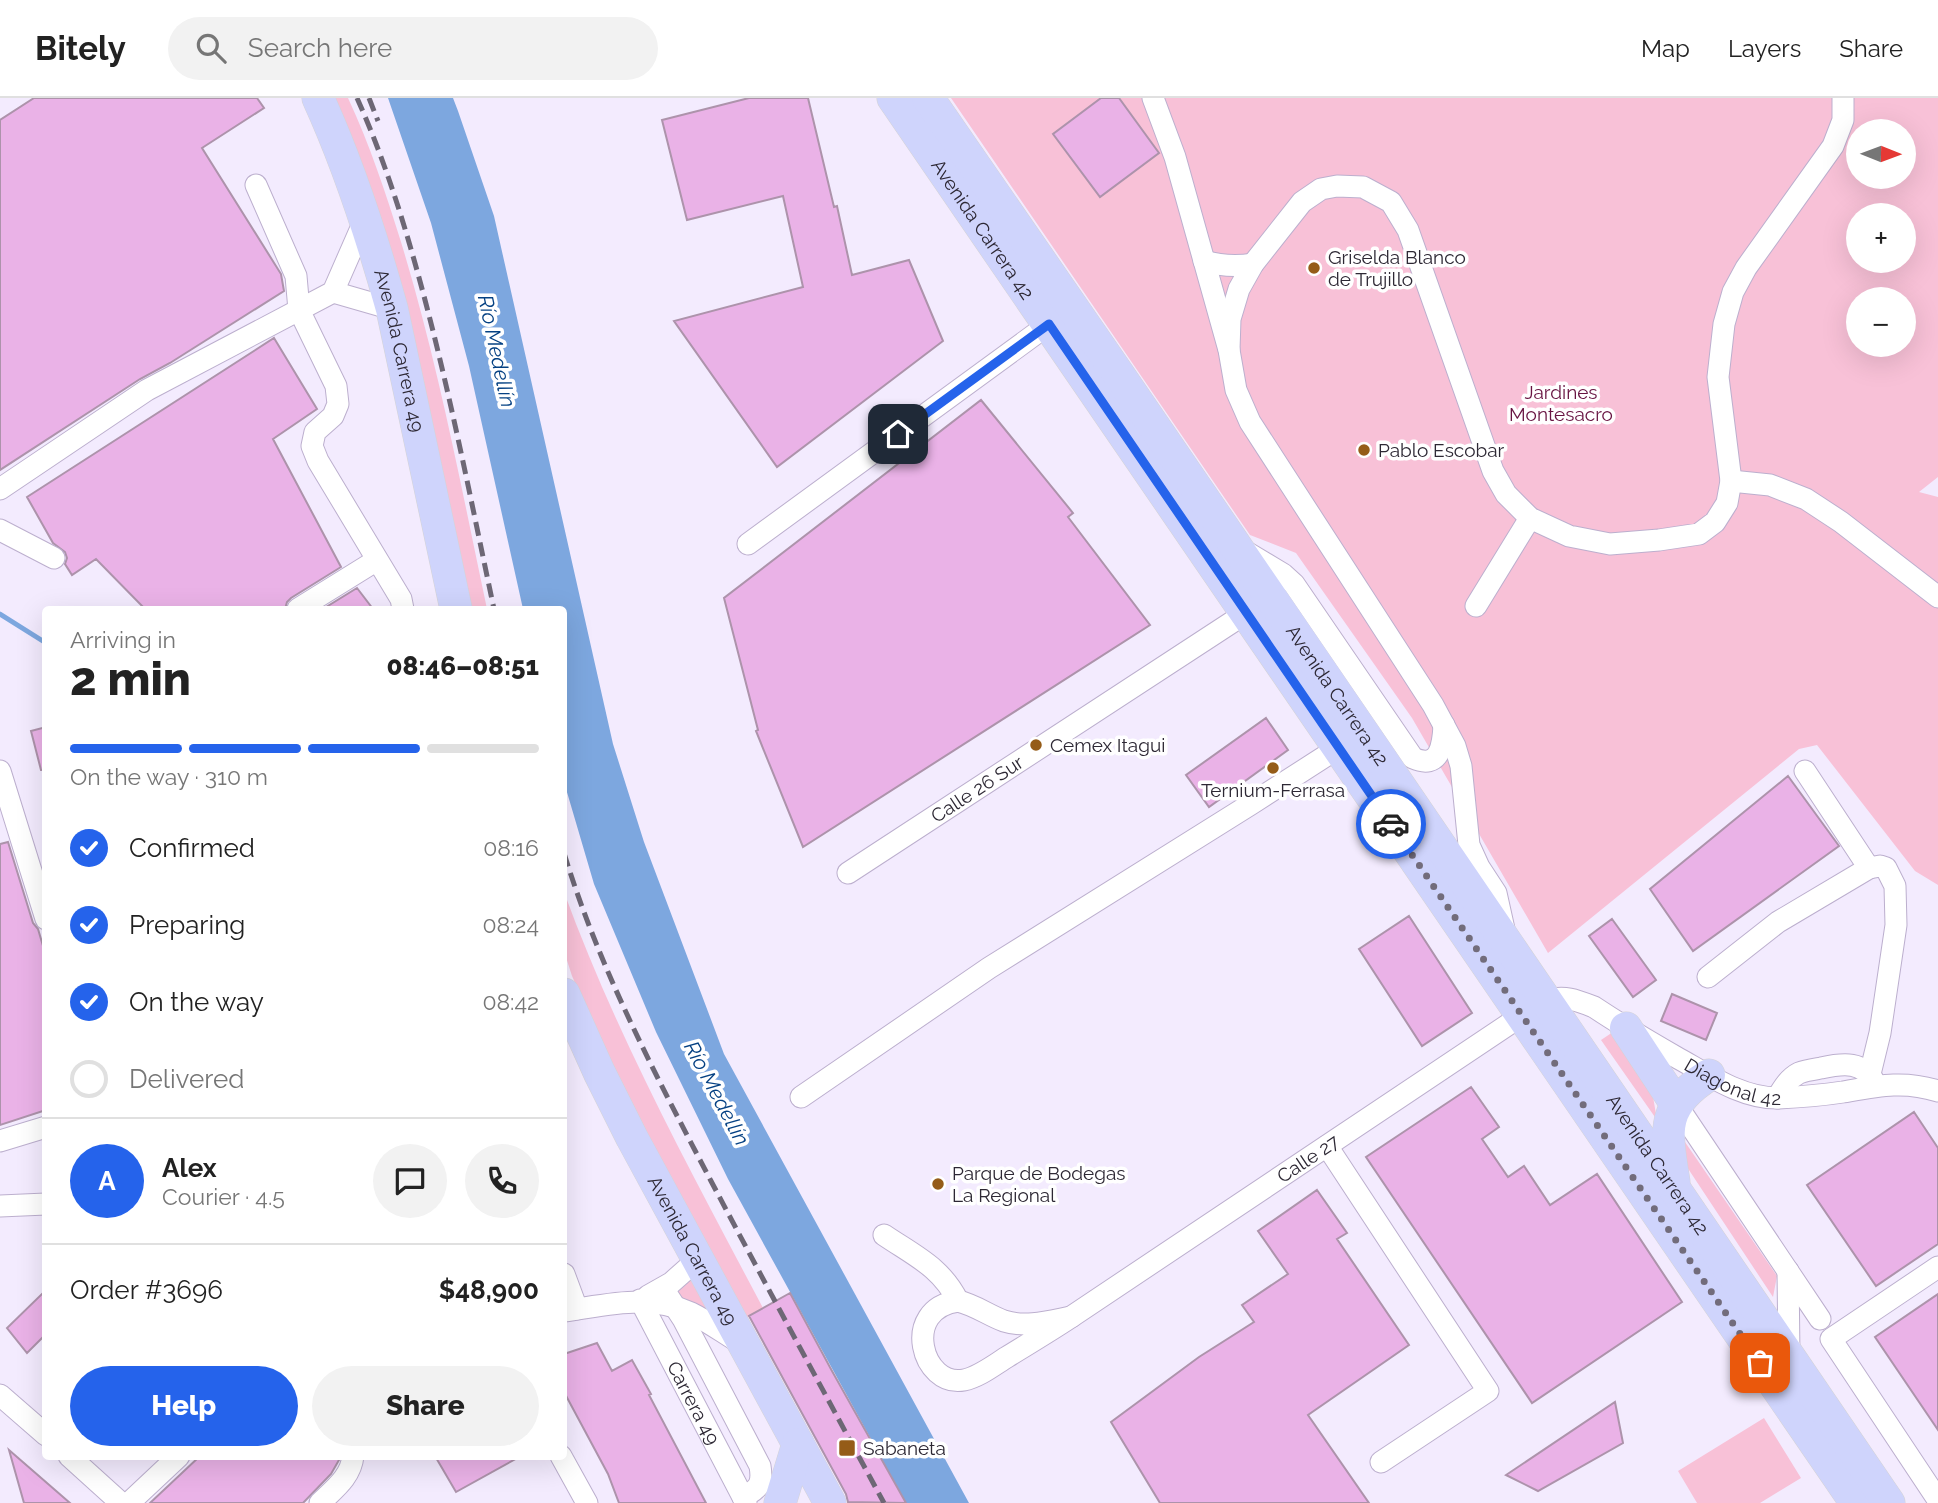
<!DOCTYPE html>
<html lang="en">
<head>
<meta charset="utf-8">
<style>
	body { margin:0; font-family:Raleway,sans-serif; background:#f2f2f2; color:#222; height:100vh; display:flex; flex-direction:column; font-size:26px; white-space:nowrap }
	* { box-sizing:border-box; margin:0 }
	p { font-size:23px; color:#767676 }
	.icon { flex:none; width:38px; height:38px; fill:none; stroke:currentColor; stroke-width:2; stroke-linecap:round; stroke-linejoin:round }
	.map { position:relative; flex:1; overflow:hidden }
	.sheet { position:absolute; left:42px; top:508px; width:525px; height:854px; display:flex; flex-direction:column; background:#fff; border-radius:7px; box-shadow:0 7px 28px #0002 }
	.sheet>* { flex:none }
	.needle { width:46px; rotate:91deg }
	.buttons { position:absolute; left:1846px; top:21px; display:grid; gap:14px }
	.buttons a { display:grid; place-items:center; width:70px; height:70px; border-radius:50%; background:#fff; box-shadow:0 7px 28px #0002; font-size:35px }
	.pin { position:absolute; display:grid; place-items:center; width:60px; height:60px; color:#fff; margin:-30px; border-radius:14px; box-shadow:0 4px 10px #0006 }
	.courier { position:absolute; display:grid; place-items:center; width:70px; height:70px; margin:-35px; border:5px solid #2563eb; border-radius:50%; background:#fff; color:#222; box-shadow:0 2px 9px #0007 }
	.head em { font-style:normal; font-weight:800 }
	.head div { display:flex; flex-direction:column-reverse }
	.head { display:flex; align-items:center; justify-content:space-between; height:119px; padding:0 28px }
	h1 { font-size:46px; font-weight:800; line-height:52px }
	.bar { display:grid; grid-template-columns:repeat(4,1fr); gap:10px 7px; align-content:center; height:84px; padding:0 28px }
	.bar i { height:9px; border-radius:5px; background:#e0e0e0 }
	.bar .current { background:#2563eb }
	.bar p { grid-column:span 4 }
	.line { display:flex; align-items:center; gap:18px; padding:0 28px; border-top:2px solid #e0e0e0 }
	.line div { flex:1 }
	.round { display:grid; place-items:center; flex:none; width:74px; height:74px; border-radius:37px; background:#f2f2f2 }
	ol { padding:0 28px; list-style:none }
	li { display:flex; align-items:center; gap:21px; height:77px }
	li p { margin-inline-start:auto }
	li .icon { padding:7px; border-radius:50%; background:#2563eb; color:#fff; stroke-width:4 }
	li:last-child { color:#767676 }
	li i { width:38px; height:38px; border:4px solid #e0e0e0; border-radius:50% }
	.button { display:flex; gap:14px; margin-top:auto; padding:14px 28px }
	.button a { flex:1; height:80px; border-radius:42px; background:#2563eb; color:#fff; font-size:28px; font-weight:800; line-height:80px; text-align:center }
	.button a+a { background:#f2f2f2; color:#222 }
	header { display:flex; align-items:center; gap:42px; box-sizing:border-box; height:98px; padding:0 35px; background:#fff; border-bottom:2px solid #e0e0e0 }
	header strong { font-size:33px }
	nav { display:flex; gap:38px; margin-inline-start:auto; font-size:24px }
	.search { width:490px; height:63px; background:#f2f2f2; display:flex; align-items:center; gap:18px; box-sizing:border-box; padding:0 24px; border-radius:38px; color:#767676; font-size:26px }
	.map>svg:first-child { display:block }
</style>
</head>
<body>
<header>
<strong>Bitely</strong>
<div class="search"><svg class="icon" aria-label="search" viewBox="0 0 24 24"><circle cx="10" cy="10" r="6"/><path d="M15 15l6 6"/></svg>Search here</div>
<nav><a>Map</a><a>Layers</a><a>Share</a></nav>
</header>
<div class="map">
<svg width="1938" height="1405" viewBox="0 0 1938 1405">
	<rect width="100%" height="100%" fill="#f3ebfe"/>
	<!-- green -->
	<path fill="#f8c1d7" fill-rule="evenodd" d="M334,0H348C370,47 386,96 401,144C438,265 461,388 487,511H472L416,251Z
		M951,0H1938V379L1919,394L1938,399V787L1915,773L1817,647L1799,651L1548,855L1412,620L1296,455L1250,437ZM1858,33H1904V79H1858ZM1858,117H1904V163H1858ZM1858,201H1904V247H1858Z
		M564,794C617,939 691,1074 763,1210L747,1220L629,1005L572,878L564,853Z
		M1613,934L1651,987L1657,1022L1601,942Z
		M1685,1044L1777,1178L1773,1199L1685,1066Z
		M694,1178L714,1223L673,1199Z
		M1764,1320L1801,1380L1760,1405H1697L1678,1373Z"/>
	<!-- water -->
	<path fill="#7da7df" d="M388,0H453L458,13L494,118L613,646L644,744L724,956L969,1405H906L728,1081L656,934L594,786L564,684V511H523L469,268L431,125Z"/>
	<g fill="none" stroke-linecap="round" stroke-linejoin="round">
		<!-- stream -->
		<path stroke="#7da7df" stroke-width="5" d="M0,516L46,545"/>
	</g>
	<!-- building -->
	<path fill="#eab2e7" stroke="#ad93ab" stroke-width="2" d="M34,0H257L264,10L202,50L281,176L284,193L170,265L140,281L0,372V22Z
		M749,0H808L834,109L837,108L852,177L909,162L943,243L777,369L674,223L803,189L783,98L687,122L662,22Z
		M1101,0H1119L1159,55L1100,99L1053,36Z
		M274,240L317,311L273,341L341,469L291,500L287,504L285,511H145L96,461L72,477L65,466L67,460L65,454L53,445L27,399Z
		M981,302L1073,415L1068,419L1150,527L803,749L756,633L758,632L724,500Z
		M357,490L373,511H323Z
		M1266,620L1288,652L1209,709L1186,677Z
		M46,629V672H41L31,633Z
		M1788,678L1839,748L1693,853L1650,791Z
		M8,744L33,825L38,831L46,858V1012L0,1027V746Z
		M1409,818L1472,915L1422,948L1359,851Z
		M1612,821L1656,882L1633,899L1589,838Z
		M1672,896L1717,915L1706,942L1661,923Z
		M1471,989L1499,1029L1482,1041L1508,1079L1524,1068L1550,1107L1597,1076L1682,1204L1532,1305L1366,1059Z
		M1914,1014L1938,1050V1146L1876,1188L1807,1087Z
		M1317,1092L1347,1135L1337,1141L1409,1247L1308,1317L1369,1405H1160L1111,1324L1199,1259L1254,1224L1242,1207L1288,1176L1258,1133Z
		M46,1192V1236L27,1255L7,1230Z
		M790,1195L832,1273L906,1405L848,1404L846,1396L749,1218Z
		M1938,1196V1332L1875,1239Z
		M597,1245L612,1273L632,1262L651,1296L649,1297L706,1405H619L608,1376L564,1294V1256Z
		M1615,1304L1623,1345L1538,1393L1506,1377Z
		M9,1352L70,1405H24Z
		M200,1358H335L339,1362L331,1376L303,1405H150Z
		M435,1358H521L456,1394Z"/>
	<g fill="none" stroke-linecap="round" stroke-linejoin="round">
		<defs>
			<g id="minor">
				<path d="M1153,0L1175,59L1229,252L1236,292L1250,324L1433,607L1455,648L1461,668L1469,747L1479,769L1496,795L1504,831"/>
				<path d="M256,87L296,178L299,212L336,288L338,306L333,318L315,334L312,348L318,363L401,501L403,511"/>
				<path d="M1204,163C1221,168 1235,169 1253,166"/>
				<path d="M333,194L392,211"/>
				<path d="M1229,252L1230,221L1239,191L1253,166L1302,104L1321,91L1337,88L1363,89L1391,104L1408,132L1493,373L1506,396L1530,420L1569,438L1610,446L1659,442L1699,436L1715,424L1727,405L1731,383L1718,279L1724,226L1733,194L1746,170L1833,48L1843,22V0"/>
				<path d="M1731,383L1770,387L1806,401L1841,424L1938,499"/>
				<path d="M0,391L147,292L333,194L365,121"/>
				<path d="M0,432L54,460"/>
				<path d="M748,446L1049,226"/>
				<path d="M1243,452L1283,476L1294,486L1413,660C1440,672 1443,647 1444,627"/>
				<path d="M1476,508L1530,420"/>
				<path d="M298,511L377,462"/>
				<path d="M0,673L46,821"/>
				<path d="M1869,770L1880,768L1886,770L1895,788L1896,827L1880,935L1870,976"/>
				<path id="s1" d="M848,775L1246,515"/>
				<path d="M1708,879L1778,824L1869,770L1805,673"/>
				<path d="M801,999L989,870L1251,706L1338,650"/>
				<path d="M1777,1000C1783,990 1789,980 1799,975C1806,972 1815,971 1821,970C1844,965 1863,963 1875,985"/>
				<path d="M1676,1006L1820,1221"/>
				<path d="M0,1043L46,1029"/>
				<path d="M1327,1048L1488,1293L1381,1364"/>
				<path d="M0,1108L46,1106"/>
				<path d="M884,1137C915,1158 941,1169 958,1203"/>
				<path d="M1938,1169L1831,1241L1938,1402"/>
				<path d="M1788,1173L1789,1258"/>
				<path d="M564,1176L577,1211"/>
				<path d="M658,1193L668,1198L683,1221L760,1368C763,1386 759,1391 743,1399"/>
				<path d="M648,1198L671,1185L698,1161"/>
				<path id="s2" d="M640,1202L746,1405"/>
				<path d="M958,1203C975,1207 988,1217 1004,1223C1026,1230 1050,1223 1071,1219C1050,1233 1028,1246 1007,1259C994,1267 979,1279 964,1282C922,1290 900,1211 958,1203Z"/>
				<path d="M564,1213C607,1207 649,1195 691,1215C709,1224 725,1236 742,1246"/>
				<path id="s3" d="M1071,1219L1545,902C1566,898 1574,901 1594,909C1621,927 1648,943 1676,959C1707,976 1742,1001 1779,1000C1800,999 1823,997 1843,994C1877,988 1904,982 1938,993"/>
				<path d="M0,1297L46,1337"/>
				<path d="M69,1358L121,1405"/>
				<path d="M561,1358L587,1405"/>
				<path d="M129,1405L179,1358"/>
				<path d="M320,1405C334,1391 351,1379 353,1358"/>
			</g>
			<g id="highway">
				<path id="s4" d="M318,0C349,68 372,139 392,211L456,511"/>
				<path id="s5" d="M893,0L1856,1405"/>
				<path id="s6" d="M928,0L1117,274L1889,1405"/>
				<path id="s7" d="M564,896L599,974L632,1040L830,1405"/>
				<path d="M1626,930L1676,1006"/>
				<path d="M1674,1084C1666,1033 1660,1008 1709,977"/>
				<path d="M780,1405L798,1346"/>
			</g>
		</defs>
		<!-- minor casing -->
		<use href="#minor" stroke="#bcafce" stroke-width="23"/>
		<!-- highway casing -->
		<use href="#highway" stroke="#d5d4d6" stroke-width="33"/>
		<!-- minor -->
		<use href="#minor" stroke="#fff" stroke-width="21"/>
		<!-- highway -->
		<use href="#highway" stroke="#cfd4fc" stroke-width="32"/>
		<!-- rail -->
		<path stroke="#6d6775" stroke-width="5" stroke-dasharray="14 7" stroke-linecap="butt" d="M357,0C384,60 404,124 421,187C450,294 471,403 494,511
			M369,0L378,23
			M564,755C599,870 655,976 711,1083C768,1191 826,1298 884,1405"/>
	</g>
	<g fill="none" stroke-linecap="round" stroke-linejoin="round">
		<!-- done -->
		<path stroke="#726c7b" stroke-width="7" stroke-dasharray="0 12.6" d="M1391,726L1760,1265"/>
		<!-- route -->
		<path stroke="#2563eb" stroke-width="9" d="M898,336L1049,226L1391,726"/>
	</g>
	<!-- markers -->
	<g fill="#955c18" stroke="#fff" stroke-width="2.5">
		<circle cx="1314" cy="170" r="7"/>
		<circle cx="1364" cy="352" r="7"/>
		<circle cx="1036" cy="647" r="7"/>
		<circle cx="1273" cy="670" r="7"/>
		<circle cx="938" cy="1086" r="7"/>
		<rect x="838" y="1341" width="18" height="18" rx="3.5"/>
	</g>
	<g text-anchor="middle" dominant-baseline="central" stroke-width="7" stroke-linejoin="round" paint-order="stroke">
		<!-- street labels -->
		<g font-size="19" fill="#2d2834" stroke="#fff">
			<text stroke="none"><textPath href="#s5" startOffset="159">Avenida Carrera 42</textPath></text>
			<text stroke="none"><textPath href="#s4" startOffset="266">Avenida Carrera 49</textPath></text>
			<text stroke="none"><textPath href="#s6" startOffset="724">Avenida Carrera 42</textPath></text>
			<text stroke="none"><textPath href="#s1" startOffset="154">Calle 26 Sur</textPath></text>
			<text stroke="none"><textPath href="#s3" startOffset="780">Diagonal 42</textPath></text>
			<text stroke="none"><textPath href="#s3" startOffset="285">Calle 27</textPath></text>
			<text stroke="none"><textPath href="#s6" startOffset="1292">Avenida Carrera 42</textPath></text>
			<text stroke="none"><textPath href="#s7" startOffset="287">Avenida Carrera 49</textPath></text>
			<text stroke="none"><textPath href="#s2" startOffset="116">Carrera 49</textPath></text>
		</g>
		<!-- poi labels -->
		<g font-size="19" fill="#2d2834" stroke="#fff" text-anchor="start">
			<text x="1328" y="159">Griselda Blanco<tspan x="1328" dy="22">de Trujillo</tspan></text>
			<text x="1378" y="352">Pablo Escobar</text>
			<text x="1050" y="647">Cemex Itagui</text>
			<text x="1273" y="692" text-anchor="middle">Ternium-Ferrasa</text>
			<text x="952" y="1075">Parque de Bodegas<tspan x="952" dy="22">La Regional</tspan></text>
			<text x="863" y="1350">Sabaneta</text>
		</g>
		<!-- park labels -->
		<g font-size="19" fill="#681442" stroke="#fff">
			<text x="1561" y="294">Jardines<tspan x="1561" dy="22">Montesacro</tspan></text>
		</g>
		<!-- water labels -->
		<g font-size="21" font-style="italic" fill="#054183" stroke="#fff">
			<text transform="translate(497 253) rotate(78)">Río Medellín</text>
			<text transform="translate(717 995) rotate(62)">Río Medellín</text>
		</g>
	</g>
</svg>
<div class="buttons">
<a><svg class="needle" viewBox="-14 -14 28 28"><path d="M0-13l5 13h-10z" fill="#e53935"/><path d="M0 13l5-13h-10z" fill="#767676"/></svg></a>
<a>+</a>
<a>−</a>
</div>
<div class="pin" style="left:1760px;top:1265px;background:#ea580c"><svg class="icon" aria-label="bag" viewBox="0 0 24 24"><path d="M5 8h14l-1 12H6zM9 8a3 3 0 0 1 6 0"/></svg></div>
<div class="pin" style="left:898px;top:336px;background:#1f2937"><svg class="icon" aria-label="home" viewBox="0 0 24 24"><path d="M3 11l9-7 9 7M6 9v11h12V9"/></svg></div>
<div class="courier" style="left:1391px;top:726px"><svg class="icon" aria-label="car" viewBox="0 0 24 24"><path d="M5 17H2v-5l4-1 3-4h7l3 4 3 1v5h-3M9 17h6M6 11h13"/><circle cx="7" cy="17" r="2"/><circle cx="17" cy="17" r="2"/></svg></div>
<section class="sheet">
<div class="head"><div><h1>2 min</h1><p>Arriving in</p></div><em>08:46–08:51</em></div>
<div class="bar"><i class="current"></i><i class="current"></i><i class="current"></i><i></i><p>On the way · 310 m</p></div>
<ol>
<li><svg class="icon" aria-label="check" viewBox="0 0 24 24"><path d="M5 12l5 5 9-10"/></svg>Confirmed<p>08:16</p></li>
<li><svg class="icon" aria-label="check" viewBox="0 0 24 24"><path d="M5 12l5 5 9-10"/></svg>Preparing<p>08:24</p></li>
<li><svg class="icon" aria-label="check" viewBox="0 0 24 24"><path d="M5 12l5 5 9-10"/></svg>On the way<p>08:42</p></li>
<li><i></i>Delivered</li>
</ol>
<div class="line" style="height:126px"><b class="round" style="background:#2563eb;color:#fff">A</b><div><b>Alex</b><p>Courier · 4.5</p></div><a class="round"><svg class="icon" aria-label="chat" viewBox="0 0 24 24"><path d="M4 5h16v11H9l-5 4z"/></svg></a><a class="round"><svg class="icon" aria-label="phone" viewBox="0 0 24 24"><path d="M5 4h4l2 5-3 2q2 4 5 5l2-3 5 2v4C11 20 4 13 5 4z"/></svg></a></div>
<div class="line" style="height:91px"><div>Order #3696</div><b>$48,900</b></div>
<div class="button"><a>Help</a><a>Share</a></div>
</section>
</div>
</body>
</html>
